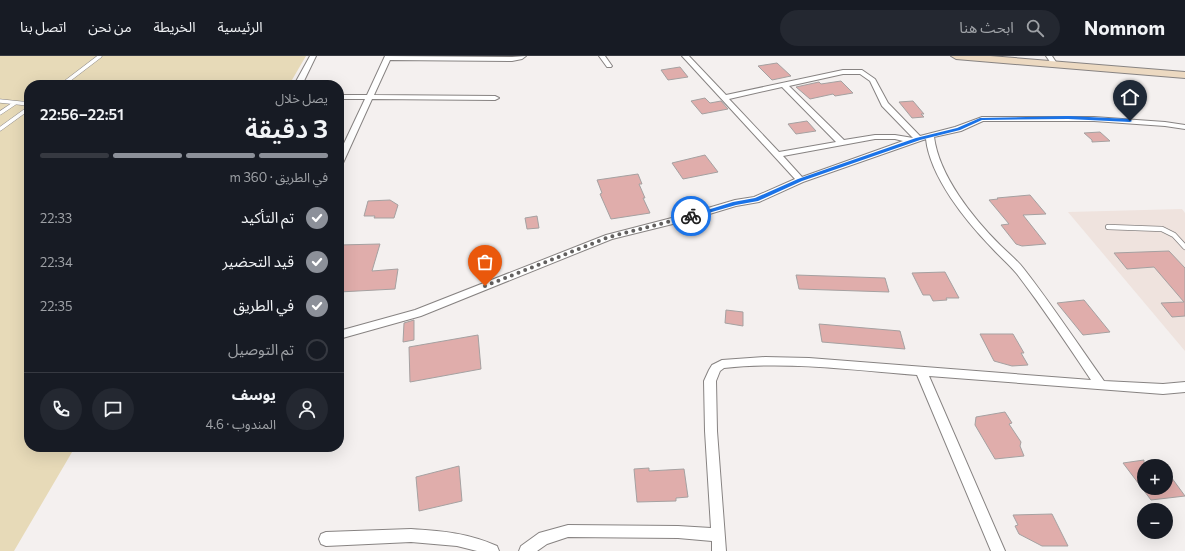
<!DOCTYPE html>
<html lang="ar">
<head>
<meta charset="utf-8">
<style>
	body { margin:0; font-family:Commissioner,"Noto Sans Arabic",sans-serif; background:#242831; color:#f1f3f6; direction:rtl; height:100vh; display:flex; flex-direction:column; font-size:15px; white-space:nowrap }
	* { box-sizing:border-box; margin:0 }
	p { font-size:13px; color:#9ea1a6 }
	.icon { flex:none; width:22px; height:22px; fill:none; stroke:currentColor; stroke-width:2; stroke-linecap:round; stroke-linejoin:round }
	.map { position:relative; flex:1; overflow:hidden; direction:ltr }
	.side { position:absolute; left:24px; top:24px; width:320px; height:372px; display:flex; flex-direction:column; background:#171b24; border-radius:16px; box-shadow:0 4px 16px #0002; direction:rtl }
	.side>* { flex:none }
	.fabs { position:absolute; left:1137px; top:403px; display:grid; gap:8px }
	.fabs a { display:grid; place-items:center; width:36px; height:36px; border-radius:50%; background:#171b24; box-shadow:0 4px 16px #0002; font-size:20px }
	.pin { position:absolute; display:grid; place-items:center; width:34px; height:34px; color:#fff; margin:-41px -17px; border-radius:50% 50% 50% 0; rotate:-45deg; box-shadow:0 0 4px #0007 }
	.pin .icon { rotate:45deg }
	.courier { position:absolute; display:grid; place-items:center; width:40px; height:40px; margin:-20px; border:3px solid #1a73e8; border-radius:50%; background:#fff; color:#222; box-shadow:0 1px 5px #0007 }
	.overview em { font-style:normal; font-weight:600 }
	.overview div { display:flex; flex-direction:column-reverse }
	.overview { display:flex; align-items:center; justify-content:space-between; height:68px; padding:0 16px }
	h1 { font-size:26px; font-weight:600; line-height:30px }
	.bar { display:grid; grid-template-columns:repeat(4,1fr); gap:6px 4px; align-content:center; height:48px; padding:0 16px }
	.bar i { height:5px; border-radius:3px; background:#363941 }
	.bar .on { background:#8c9099 }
	.bar p { grid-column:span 4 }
	.line { display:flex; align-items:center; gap:10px; padding:0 16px; border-top:1px solid #363941 }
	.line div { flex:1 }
	.round { display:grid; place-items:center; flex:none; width:42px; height:42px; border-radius:21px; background:#242831 }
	ol { padding:0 16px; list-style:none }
	li { display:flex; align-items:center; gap:12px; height:44px }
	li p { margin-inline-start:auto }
	li .icon { padding:4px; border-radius:50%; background:#8c9099; color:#fff; stroke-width:4 }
	li:last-child { color:#9ea1a6 }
	li i { width:22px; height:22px; border:2px solid #363941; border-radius:50% }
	header { display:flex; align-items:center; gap:24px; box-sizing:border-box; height:56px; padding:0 20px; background:#171b24; border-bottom:1px solid #363941 }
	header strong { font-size:19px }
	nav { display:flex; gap:22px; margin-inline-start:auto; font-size:14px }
	.search { width:280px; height:36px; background:#242831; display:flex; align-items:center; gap:10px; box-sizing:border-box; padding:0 14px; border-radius:22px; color:#9ea1a6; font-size:15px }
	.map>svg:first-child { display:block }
</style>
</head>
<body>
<header>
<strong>Nomnom</strong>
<div class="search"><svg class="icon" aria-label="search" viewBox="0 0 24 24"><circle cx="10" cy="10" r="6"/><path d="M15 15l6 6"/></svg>ابحث هنا</div>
<nav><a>الرئيسية</a><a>الخريطة</a><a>من نحن</a><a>اتصل بنا</a></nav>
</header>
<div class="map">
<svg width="1185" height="495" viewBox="0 0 1185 495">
	<rect width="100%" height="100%" fill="#f4f0ef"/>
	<!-- built -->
	<path fill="#efe3de" d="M1182,153L1185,157V295L1068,156Z"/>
	<!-- green -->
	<path fill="#e7dab8" d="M0,0H306L289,29H29V391H75L14,495H0Z"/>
	<!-- building -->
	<path fill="#e0adab" stroke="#a5a1a1" d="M777,7L791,20L772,24L758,10Z
		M680,11L688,21L668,24L661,14Z
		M841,25L853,37L835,40L833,38L810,43L796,31L819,26L821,28Z
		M705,42L710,47L721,45L728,53L702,58L691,45Z
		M913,45L924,58H921L924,61L912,62L899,46Z
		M807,65L816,75L796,78L788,68Z
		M1100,76L1110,85L1092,86V84L1084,77Z
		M705,99L718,116L683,123L672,107Z
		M638,118L642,128H639L645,142H643L650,157L611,163L600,138L602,137L597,124Z
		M1030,139L1046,158L1023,159L1046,188L1022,190L1016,188L1001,169L1009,168L989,144L998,143L997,142Z
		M390,144L398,149L394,162H374L375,160H364L368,145Z
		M537,160L539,172L527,173L525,162Z
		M380,188L372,215L398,213L395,233L339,236V189Z
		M1169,195L1185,212V260L1172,261L1161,247L1184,246L1154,211L1127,213L1114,197Z
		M945,216L959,242H946L947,244L933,245L930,239H923L912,217Z
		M796,219L885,222L889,236L799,233Z
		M1084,244L1110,276L1083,279L1057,247Z
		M726,254L743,256V270L725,267Z
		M414,264V284L403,286L404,267Z
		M819,268L900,275L905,293L822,286Z
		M980,278H1013L1024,297H1021L1028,309L1012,310L994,305Z
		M478,279L481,313L410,326L409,291Z
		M1005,356L1012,367L1009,368L1021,386L1020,390L1024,400L995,403L975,369L976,361Z
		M1144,404V432H1166V414L1185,440L1151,444L1123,407Z
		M459,410L462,445L419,455L416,421Z
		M649,412V415L684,413L688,441L676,442V445L637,446L634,413Z
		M1052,458L1068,490H1042L1019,478L1015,470L1018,469L1013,459Z"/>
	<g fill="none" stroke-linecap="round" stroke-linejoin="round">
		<defs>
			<path id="lane-far1" d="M62,29L100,0
				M0,45L29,48
				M0,57L15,47
				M0,73L29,52"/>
			<path id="lane" d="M1108,171L1162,173L1174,179L1185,191"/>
			<path id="street" d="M310,0H316L302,29H294Z
				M385,0L512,1L526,0L522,3L512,5L390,4L374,39L495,40L499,42L495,44L372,43L343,107L339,109V98L365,43H339V39H367Z
				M599,0H605L612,10L611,11H607Z
				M682,0H689L726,39L843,14H862L875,23L888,47L920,80L955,71L982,61H1094L1165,66L1185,69V73L1165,70L1094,65H983L961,75L934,81C939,120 973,162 1000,189C1008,197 1017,204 1024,213C1052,249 1077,287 1104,325L1163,328L1185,326V336L1163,338L929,320L1005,495H991L917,319C853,314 788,305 724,312L720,315L716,325L717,375L726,495H712V485L678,482L568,481L547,488L537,495H519L521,490L539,477L568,469L678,470L711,472L705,375L704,325L709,314L712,309L722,304L765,301L809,302L1091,324C1067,288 1043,252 1017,218C1010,209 1000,201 992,192C966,165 930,121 926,83L803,126L759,146L736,150L693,163L612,183L421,260L339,283V275L415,254L606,179L691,157L735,144L754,141L795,123ZM843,18H860L870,25L882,50L913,82L895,79H875L844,84L789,30ZM782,31L836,86L779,96L729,43ZM875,83H895L903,85L802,121L783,100Z
				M1046,0H1052L1058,9L1057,10H1053Z
				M411,473C443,475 468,477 497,490L499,495H477L457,490L411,486L326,490L321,488L319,483L321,478L326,476Z"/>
			<path id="secondary" d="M951,0H990L1185,16V22L956,3Z"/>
		</defs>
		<!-- lane-far1 casing -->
		<use href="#lane-far1" stroke="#878382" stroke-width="4.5"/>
		<!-- lane casing -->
		<use href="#lane" stroke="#878382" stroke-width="6"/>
		<!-- street casing -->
		<use href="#street" stroke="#878382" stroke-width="2"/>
		<!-- secondary casing -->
		<use href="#secondary" stroke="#878382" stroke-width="2"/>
		<!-- lane-far1 -->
		<use href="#lane-far1" stroke="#fff" stroke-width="3.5"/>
		<!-- lane -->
		<use href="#lane" stroke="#fff" stroke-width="4.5"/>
		<!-- street -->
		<use href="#street" fill="#fff" fill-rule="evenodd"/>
		<!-- secondary -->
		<use href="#secondary" fill="#ecd9c1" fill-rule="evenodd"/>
	</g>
	<!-- route -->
	<path fill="#1a73e8" d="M1068,60L1130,63L1132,65L1130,66L1068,63L982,64L960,74L920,84L802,125L758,145L736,149L691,162L688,160L733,146L755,142L798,123L916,82L957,72L980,62Z"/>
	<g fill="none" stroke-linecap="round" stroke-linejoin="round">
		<!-- done -->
		<path stroke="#62605f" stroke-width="4" stroke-dasharray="0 7.2" d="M485,230L609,181L691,160"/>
	</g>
</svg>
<div class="fabs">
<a>+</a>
<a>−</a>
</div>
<div class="pin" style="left:485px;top:230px;background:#ea580c"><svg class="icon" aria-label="bag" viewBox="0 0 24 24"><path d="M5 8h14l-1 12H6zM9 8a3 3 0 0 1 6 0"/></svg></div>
<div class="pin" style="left:1130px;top:65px;background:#1f2937"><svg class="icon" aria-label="home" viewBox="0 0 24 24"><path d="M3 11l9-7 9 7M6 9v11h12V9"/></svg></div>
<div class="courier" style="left:691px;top:160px"><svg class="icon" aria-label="bike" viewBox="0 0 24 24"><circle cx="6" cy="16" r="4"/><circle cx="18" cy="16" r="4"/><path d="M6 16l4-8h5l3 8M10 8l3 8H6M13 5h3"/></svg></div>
<section class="side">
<div class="overview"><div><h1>3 دقيقة</h1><p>يصل خلال</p></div><em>22:51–22:56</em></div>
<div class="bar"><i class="on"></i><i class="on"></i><i class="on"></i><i></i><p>في الطريق · 360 m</p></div>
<ol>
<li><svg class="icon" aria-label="check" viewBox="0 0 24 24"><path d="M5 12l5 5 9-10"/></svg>تم التأكيد<p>22:33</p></li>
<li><svg class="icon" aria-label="check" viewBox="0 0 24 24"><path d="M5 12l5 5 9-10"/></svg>قيد التحضير<p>22:34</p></li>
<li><svg class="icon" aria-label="check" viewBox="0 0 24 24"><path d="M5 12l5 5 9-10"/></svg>في الطريق<p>22:35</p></li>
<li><i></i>تم التوصيل</li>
</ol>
<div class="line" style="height:72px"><a class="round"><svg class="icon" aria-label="person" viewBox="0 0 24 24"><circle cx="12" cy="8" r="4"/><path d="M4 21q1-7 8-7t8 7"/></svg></a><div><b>يوسف</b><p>المندوب · 4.6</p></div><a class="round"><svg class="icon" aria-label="chat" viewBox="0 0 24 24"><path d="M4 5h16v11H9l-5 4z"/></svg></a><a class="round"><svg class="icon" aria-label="phone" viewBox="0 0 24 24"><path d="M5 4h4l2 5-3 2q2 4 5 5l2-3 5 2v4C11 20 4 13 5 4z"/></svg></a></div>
</section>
</div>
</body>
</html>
